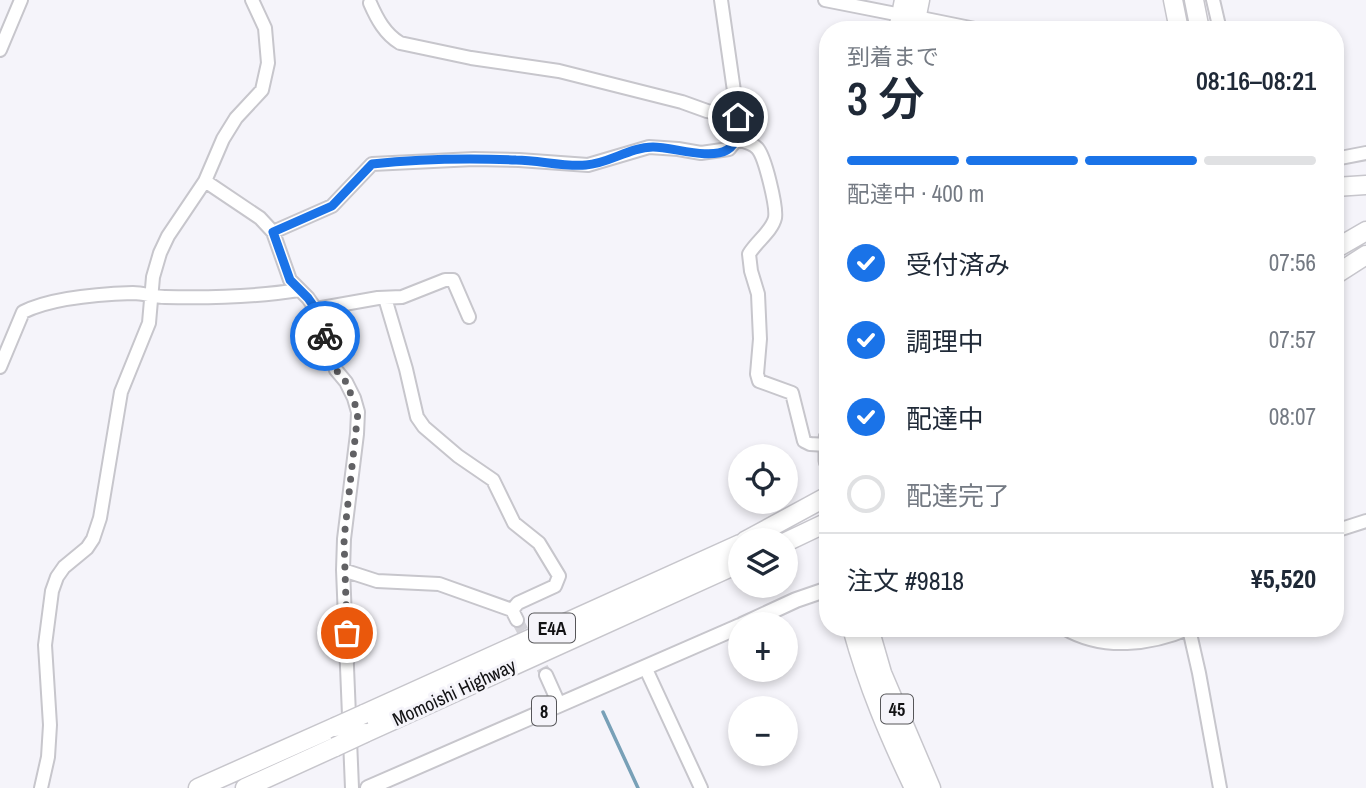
<!DOCTYPE html>
<html lang="ja">
<head>
<meta charset="utf-8">
<style>
	body { margin:0; font-family:"Archivo Narrow","Noto Sans JP",sans-serif; background:#f2f2f3; color:#1f2937; height:100vh; display:flex; flex-direction:column; font-size:26px; white-space:nowrap }
	* { box-sizing:border-box; margin:0 }
	p { font-size:23px; color:#747a83 }
	.icon { flex:none; width:38px; height:38px; fill:none; stroke:currentColor; stroke-width:2; stroke-linecap:round; stroke-linejoin:round }
	.map { position:relative; flex:1; overflow:hidden }
	.details { position:absolute; left:819px; top:21px; width:525px; height:616px; display:flex; flex-direction:column; background:#fff; border-radius:28px; box-shadow:0 4px 10px #0003 }
	.details>* { flex:none }
	.tools { position:absolute; left:728px; top:444px; display:grid; gap:14px }
	.tools a { display:grid; place-items:center; width:70px; height:70px; border-radius:50%; background:#fff; box-shadow:0 4px 10px #0003; font-size:35px }
	.pin { position:absolute; display:grid; place-items:center; width:60px; height:60px; color:#fff; margin:-30px; border:4px solid #fff; border-radius:50%; box-shadow:0 2px 7px #0007 }
	.courier { position:absolute; display:grid; place-items:center; width:70px; height:70px; margin:-35px; border:5px solid #1a73e8; border-radius:50%; background:#fff; color:#222; box-shadow:0 2px 9px #0007 }
	.head em { font-style:normal; font-weight:600 }
	.head div { display:flex; flex-direction:column-reverse }
	.head { display:flex; align-items:center; justify-content:space-between; height:119px; padding:0 28px }
	h1 { font-size:46px; font-weight:600; line-height:52px }
	.bar { display:grid; grid-template-columns:repeat(4,1fr); gap:10px 7px; align-content:center; height:84px; padding:0 28px }
	.bar i { height:9px; border-radius:5px; background:#e0e1e3 }
	.bar .current { background:#1a73e8 }
	.bar p { grid-column:span 4 }
	.line { display:flex; align-items:center; gap:18px; padding:0 28px; border-top:2px solid #e0e1e3 }
	.line div { flex:1 }
	ol { padding:0 28px; list-style:none }
	li { display:flex; align-items:center; gap:21px; height:77px }
	li p { margin-inline-start:auto }
	li .icon { padding:7px; border-radius:50%; background:#1a73e8; color:#fff; stroke-width:4 }
	li:last-child { color:#747a83 }
	li i { width:38px; height:38px; border:4px solid #e0e1e3; border-radius:50% }
	.map>svg:first-child { display:block }
</style>
</head>
<body>
<div class="map">
<svg width="1366" height="788" viewBox="0 0 1366 788">
	<rect width="100%" height="100%" fill="#f5f4fa"/>
	<g fill="none" stroke-linecap="round" stroke-linejoin="round">
		<!-- stream -->
		<path stroke="#78a0b7" stroke-width="3.5" d="M603,712L638,788"/>
		<!-- minor-tunnel -->
		<path stroke="#d3d2d8" stroke-width="12" stroke-dasharray="12 6" stroke-linecap="butt" d="M517,620L546,675"/>
		<defs>
			<path id="minor" d="M825,0L901,15
				M1213,0L1220,30
				M370,3C377,19 385,34 400,43L471,58L559,71L682,102L707,111L738,117
				M916,17L980,30
				M0,50L21,0
				M737,139C743,141 752,143 757,148C765,156 777,207 775,218C772,231 756,242 749,254L751,271L758,294L760,339L757,374L759,381L792,393L804,441L810,444L827,445
				M1335,159L1366,153
				M205,181L260,218L273,232L290,280L308,298L317,311L336,370L346,382L354,398L358,412L357,434L344,539L343,570L352,788
				M273,232L332,206L372,164L474,159L519,160L588,165L649,147L678,149L701,153L729,149L737,139L739,126L721,0
				M385,298L406,369L417,417L424,427L458,456L493,480L514,523L539,543L559,576L555,586L518,603L512,610
				M316,309L378,298L402,297L445,280H453L469,317
				M0,367L23,312C51,298 101,294 133,293C144,293 154,297 165,297C210,298 255,297 299,290
				M1335,531L1366,521
				M343,570L377,581L439,584L512,610L517,620
				M1064,628C1103,651 1151,645 1190,628
				M1189,629L1199,673L1220,788
				M645,667L701,788
				M546,675L559,704
				M41,788L48,757L50,725L45,645L52,591L57,577L64,567L87,548L93,539L100,518L121,392L149,323L153,277L160,253L168,236L205,181L223,139L236,118L262,90L268,63L265,28L252,0"/>
			<path id="major" d="M742,625L796,600L828,589
				M368,788L740,626"/>
			<path id="highway" d="M1173,0L1179,30
				M1194,0L1200,30
				M898,30L904,0
				M914,30L920,0
				M1335,187L1366,185
				M1335,249L1366,231
				M1335,275L1366,255
				M828,438V461
				M745,541L828,496
				M786,542L828,522
				M852,628C868,686 888,734 914,788
				M869,628L882,673L931,788
				M364,714L740,544
				M365,733L740,563
				M198,788L335,727
				M245,788L335,747"/>
		</defs>
		<!-- minor casing -->
		<use href="#minor" stroke="#c7c6cc" stroke-width="16"/>
		<!-- major casing -->
		<use href="#major" stroke="#c7c6cc" stroke-width="18"/>
		<!-- highway casing -->
		<use href="#highway" stroke="#c7c6cc" stroke-width="21"/>
		<!-- minor -->
		<use href="#minor" stroke="#fff" stroke-width="12"/>
		<!-- major -->
		<use href="#major" stroke="#fff" stroke-width="14"/>
		<!-- highway -->
		<use href="#highway" stroke="#fff" stroke-width="18"/>
		<defs>
			<path id="highway-bridge" d="M335,727L364,714
				M335,747L365,733"/>
		</defs>
		<!-- highway-bridge casing -->
		<use href="#highway-bridge" stroke="#c7c6cc" stroke-width="21" stroke-linecap="butt"/>
		<!-- highway-bridge -->
		<use href="#highway-bridge" stroke="#fff" stroke-width="18"/>
	</g>
	<g fill="none" stroke-linecap="round" stroke-linejoin="round">
		<!-- done -->
		<path stroke="#616164" stroke-width="7" stroke-dasharray="0 12.6" d="M325,336L336,370L346,382L358,412L344,539L347,633"/>
		<!-- route -->
		<path stroke="#1a73e8" stroke-width="9" d="M325,336L317,311L308,298L290,280L273,232L332,206L372,164C419,159 468,158 516,160C539,160 563,167 586,165C608,164 630,147 653,147C673,147 709,160 727,150C738,144 740,128 738,117"/>
	</g>
	<g text-anchor="middle" dominant-baseline="central" stroke-width="6" stroke-linejoin="round" paint-order="stroke">
		<!-- shield labels -->
		<g fill="#f5f4fa" stroke="#565659" stroke-width="2">
			<rect x="529" y="613.5" width="46" height="29" rx="5"/>
			<rect x="881" y="694.5" width="32" height="29" rx="5"/>
			<rect x="532" y="696.5" width="24" height="29" rx="5"/>
		</g>
		<g font-size="18" font-weight="bold" fill="#121214">
			<text x="552" y="628">E4A</text>
			<text x="897" y="709">45</text>
			<text x="544" y="711">8</text>
		</g>
		<!-- street labels -->
		<g font-size="19" fill="#121214" stroke="#f5f4fa">
			<text transform="translate(454 692) rotate(-25)">Momoishi Highway</text>
		</g>
	</g>
</svg>
<div class="tools">
<a><svg class="icon" aria-label="locate" viewBox="0 0 24 24"><circle cx="12" cy="12" r="6"/><path d="M12 2v4M12 18v4M2 12h4M18 12h4"/></svg></a>
<a><svg class="icon" aria-label="layers" viewBox="0 0 24 24"><path d="M12 4l9 5-9 5-9-5zM3 14l9 5 9-5"/></svg></a>
<a>+</a>
<a>−</a>
</div>
<div class="pin" style="left:347px;top:633px;background:#ea580c"><svg class="icon" aria-label="bag" viewBox="0 0 24 24"><path d="M5 8h14l-1 12H6zM9 8a3 3 0 0 1 6 0"/></svg></div>
<div class="pin" style="left:738px;top:117px;background:#1f2937"><svg class="icon" aria-label="home" viewBox="0 0 24 24"><path d="M3 11l9-7 9 7M6 9v11h12V9"/></svg></div>
<div class="courier" style="left:325px;top:336px"><svg class="icon" aria-label="bike" viewBox="0 0 24 24"><circle cx="6" cy="16" r="4"/><circle cx="18" cy="16" r="4"/><path d="M6 16l4-8h5l3 8M10 8l3 8H6M13 5h3"/></svg></div>
<section class="details">
<div class="head"><div><h1>3 分</h1><p>到着まで</p></div><em>08:16–08:21</em></div>
<div class="bar"><i class="current"></i><i class="current"></i><i class="current"></i><i></i><p>配達中 · 400 m</p></div>
<ol>
<li><svg class="icon" aria-label="check" viewBox="0 0 24 24"><path d="M5 12l5 5 9-10"/></svg>受付済み<p>07:56</p></li>
<li><svg class="icon" aria-label="check" viewBox="0 0 24 24"><path d="M5 12l5 5 9-10"/></svg>調理中<p>07:57</p></li>
<li><svg class="icon" aria-label="check" viewBox="0 0 24 24"><path d="M5 12l5 5 9-10"/></svg>配達中<p>08:07</p></li>
<li><i></i>配達完了</li>
</ol>
<div class="line" style="height:91px"><div>注文 #9818</div><b>¥5,520</b></div>
</section>
</div>
</body>
</html>
